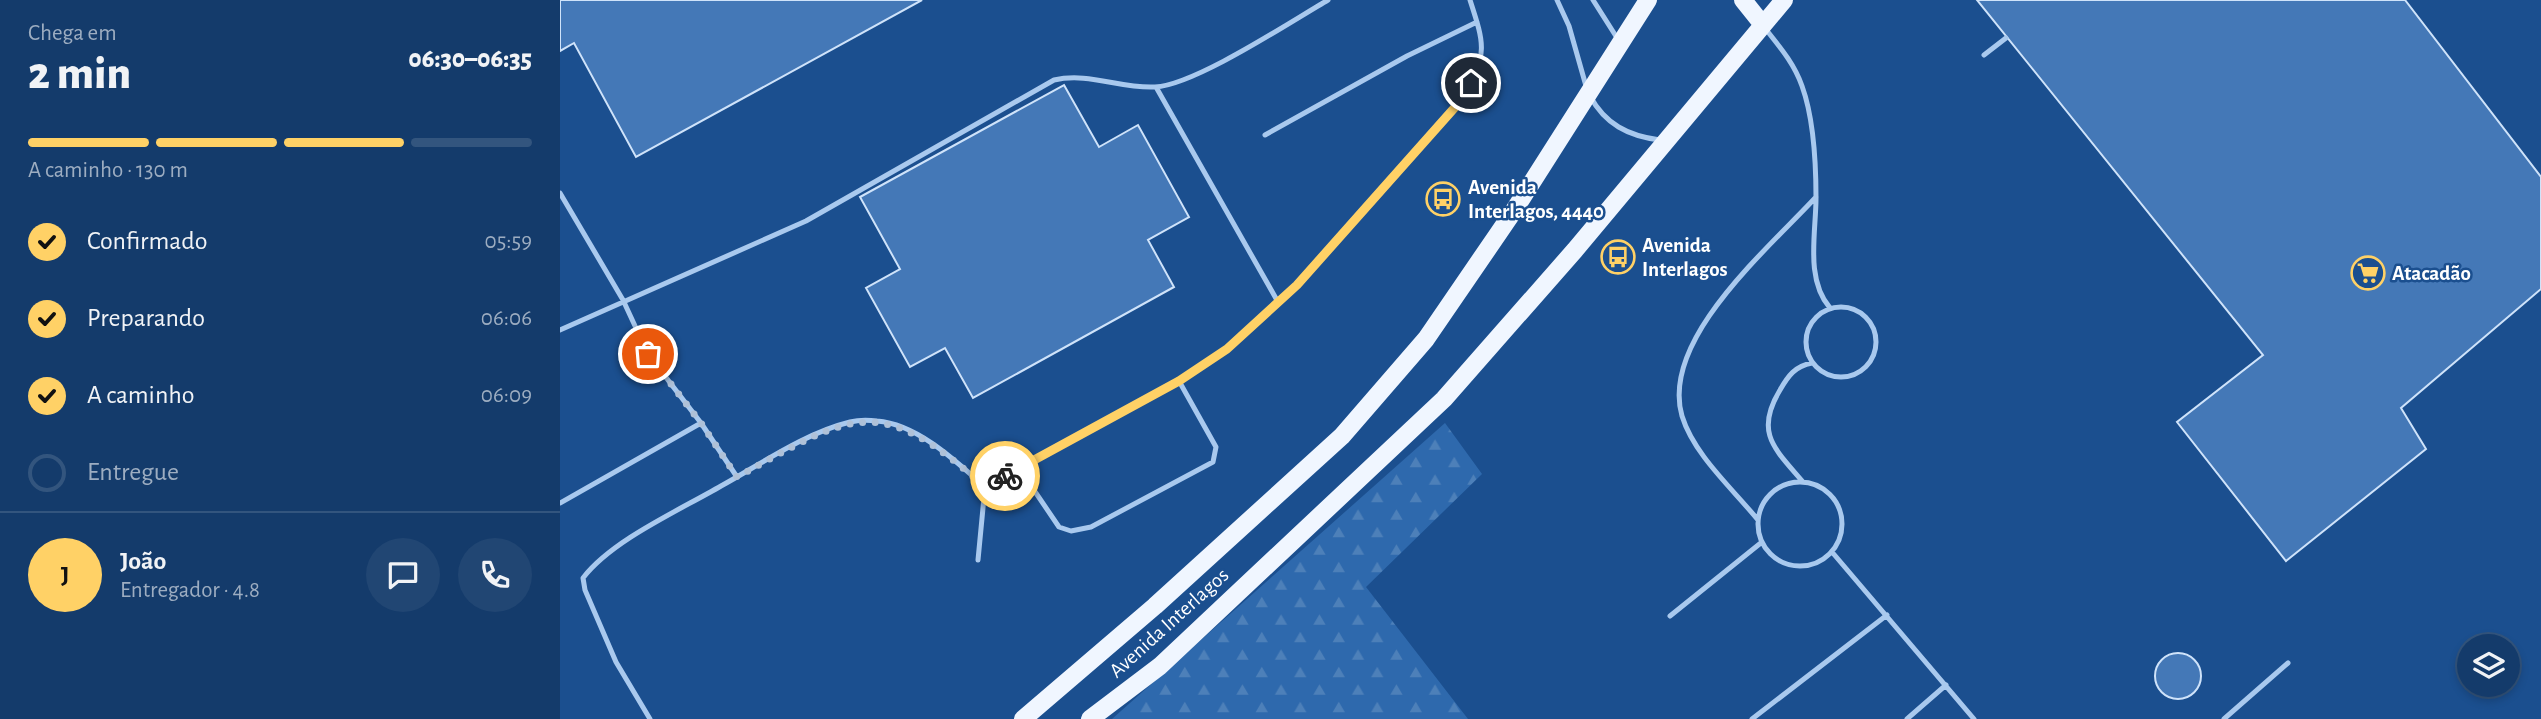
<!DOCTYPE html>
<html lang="pt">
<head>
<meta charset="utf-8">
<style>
	body { margin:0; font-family:"Alegreya Sans",sans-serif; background:#214673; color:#f1f3f6; height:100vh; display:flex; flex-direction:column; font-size:26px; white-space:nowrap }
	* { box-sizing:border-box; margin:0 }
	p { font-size:23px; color:#9dadc1 }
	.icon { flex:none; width:38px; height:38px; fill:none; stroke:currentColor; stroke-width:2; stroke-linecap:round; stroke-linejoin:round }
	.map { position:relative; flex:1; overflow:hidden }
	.drawer { display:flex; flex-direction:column; background:#143b6b; width:560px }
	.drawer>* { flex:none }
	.controls { position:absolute; left:1897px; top:634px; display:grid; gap:14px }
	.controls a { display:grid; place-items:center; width:63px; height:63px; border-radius:50%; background:#143b6b; box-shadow:0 4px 10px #0003,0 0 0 2px #33557e; font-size:35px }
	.pin { position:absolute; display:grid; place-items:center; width:60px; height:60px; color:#fff; margin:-30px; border:4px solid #fff; border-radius:50%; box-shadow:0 2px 7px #0007 }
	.courier { position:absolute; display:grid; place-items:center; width:70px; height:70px; margin:-35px; border:5px solid #ffd166; border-radius:50%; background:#fff; color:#222; box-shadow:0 2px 9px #0007 }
	.overview em { font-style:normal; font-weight:800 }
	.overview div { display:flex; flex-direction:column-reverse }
	.overview { display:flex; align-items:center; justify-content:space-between; height:119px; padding:0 28px }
	h1 { font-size:46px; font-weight:800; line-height:52px }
	.bar { display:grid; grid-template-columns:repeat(4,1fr); gap:10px 7px; align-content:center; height:84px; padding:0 28px }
	.bar i { height:9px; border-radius:5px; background:#33557e }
	.bar .active { background:#ffd166 }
	.bar p { grid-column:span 4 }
	.line { display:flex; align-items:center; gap:18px; padding:0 28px; border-top:2px solid #33557e }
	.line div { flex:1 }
	.round { display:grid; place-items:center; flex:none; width:74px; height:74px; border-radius:37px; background:#214673 }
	ol { padding:0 28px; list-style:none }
	li { display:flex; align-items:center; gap:21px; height:77px }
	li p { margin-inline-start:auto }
	li .icon { padding:7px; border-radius:50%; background:#ffd166; color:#111; stroke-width:4 }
	li:last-child { color:#9dadc1 }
	li i { width:38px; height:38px; border:4px solid #33557e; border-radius:50% }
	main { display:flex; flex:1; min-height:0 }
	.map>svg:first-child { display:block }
</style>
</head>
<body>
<main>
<section class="drawer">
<div class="overview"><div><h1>2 min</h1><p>Chega em</p></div><em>06:30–06:35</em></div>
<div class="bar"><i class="active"></i><i class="active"></i><i class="active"></i><i></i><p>A caminho · 130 m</p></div>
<ol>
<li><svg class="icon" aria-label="check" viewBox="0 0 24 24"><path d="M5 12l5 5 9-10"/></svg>Confirmado<p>05:59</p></li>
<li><svg class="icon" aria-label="check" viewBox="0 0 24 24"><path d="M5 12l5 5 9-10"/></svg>Preparando<p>06:06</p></li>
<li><svg class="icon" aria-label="check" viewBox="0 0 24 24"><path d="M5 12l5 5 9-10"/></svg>A caminho<p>06:09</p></li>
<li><i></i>Entregue</li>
</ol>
<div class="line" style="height:126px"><b class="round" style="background:#ffd166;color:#111">J</b><div><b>João</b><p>Entregador · 4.8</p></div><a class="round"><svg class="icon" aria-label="chat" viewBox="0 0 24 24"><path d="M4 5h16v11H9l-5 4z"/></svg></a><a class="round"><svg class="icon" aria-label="phone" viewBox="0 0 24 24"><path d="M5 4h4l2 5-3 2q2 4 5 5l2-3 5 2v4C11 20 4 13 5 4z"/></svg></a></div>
</section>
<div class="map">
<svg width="1981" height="719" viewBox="0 0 1981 719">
	<defs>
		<pattern id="forest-firs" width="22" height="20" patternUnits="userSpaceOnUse" patternTransform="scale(1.75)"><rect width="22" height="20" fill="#2e69ad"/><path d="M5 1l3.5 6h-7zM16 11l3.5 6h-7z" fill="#4d80b9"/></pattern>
	</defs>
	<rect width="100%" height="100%" fill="#1b4f8f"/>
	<!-- forest -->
	<path fill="url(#forest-firs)" d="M885,423L922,474L806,587L908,719H552Z"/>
	<!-- building -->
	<path fill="#4478b7" stroke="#cfe3fa" stroke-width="2" d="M0,0H362L76,157L14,43L0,51Z
		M1417,0H1845L1981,177V289L1841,408L1866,449L1726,561L1617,422L1703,355Z
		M504,85L539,147L578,125L629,217L588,240L614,287L413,398L385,348L350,367L306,288L340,269L300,197Z
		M1595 676a23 23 0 1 1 46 0a23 23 0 1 1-46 0Z"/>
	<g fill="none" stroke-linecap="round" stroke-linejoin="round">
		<!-- lane -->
		<path stroke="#a9c9ee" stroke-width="5" d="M997,0L1009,26L1026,86
			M1033,0L1059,41
			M1204,27C1219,46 1234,63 1242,86C1254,119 1256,163 1256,198C1256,233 1245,279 1270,308
			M1424,55L1446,38
			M596,87L718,302
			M1030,96C1045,124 1068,136 1100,140
			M705,135L847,56L917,22
			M0,193L63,300L88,354L141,423L177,477
			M1246 342a35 35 0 1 1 70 0a35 35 0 1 1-70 0Z
			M0,330L246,221L494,80C529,72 561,89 595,87C635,85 730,22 768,0
			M459,468L499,527L511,531L531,527L653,462L656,447L619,381
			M1198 524a42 42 0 1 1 84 0a42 42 0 1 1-84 0Z
			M1243,482C1215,449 1194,433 1220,390C1228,376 1235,366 1252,363
			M0,503L141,423
			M1198,520C1173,489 1134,455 1122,416C1100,340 1208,249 1256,197
			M1272,552L1414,719
			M418,560L425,487L619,381L667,349L737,285L905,96C927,52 925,46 910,0
			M1110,616L1202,542
			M90,719L56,662L25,590L23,578C52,540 120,510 161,486C201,464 245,433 290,422C298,420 309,420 317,421C357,424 396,461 425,487
			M1192,719L1327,615
			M1347,719L1386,685
			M1664,719L1728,663"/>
		<!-- primary -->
		<path stroke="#f0f6ff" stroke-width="18" d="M1183,0L1203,25
			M463,719L595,606L782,436L866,339L953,212L1088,0
			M530,719L600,666L884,399L1015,250L1224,0"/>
	</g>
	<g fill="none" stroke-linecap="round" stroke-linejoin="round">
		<!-- done -->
		<path stroke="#afc1d8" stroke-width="7" stroke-dasharray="0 12.6" d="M88,354L141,423L177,477C292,414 318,391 425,487L445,476"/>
		<!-- route -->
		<path stroke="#ffd166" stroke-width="9" d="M445,476L619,381L667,349L737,285L905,96L911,83"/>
	</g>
	<!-- icons -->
	<defs>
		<symbol id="bus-ring" viewBox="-11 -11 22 22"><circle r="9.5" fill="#1b4f8f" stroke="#ffd166" stroke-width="1.5"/><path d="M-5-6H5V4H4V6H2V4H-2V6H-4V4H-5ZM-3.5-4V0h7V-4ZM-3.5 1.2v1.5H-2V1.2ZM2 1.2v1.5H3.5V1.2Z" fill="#ffd166"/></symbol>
		<symbol id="supermarket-ring" viewBox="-11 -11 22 22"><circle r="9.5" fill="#1b4f8f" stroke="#ffd166" stroke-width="1.5"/><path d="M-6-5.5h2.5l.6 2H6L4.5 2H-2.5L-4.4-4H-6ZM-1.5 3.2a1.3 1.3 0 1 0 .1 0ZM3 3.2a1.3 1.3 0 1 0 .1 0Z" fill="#ffd166"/></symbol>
	</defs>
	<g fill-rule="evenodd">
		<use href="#bus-ring" x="864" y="180" width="38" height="38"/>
		<use href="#bus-ring" x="1039" y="238" width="38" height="38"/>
		<use href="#supermarket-ring" x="1789" y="254" width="38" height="38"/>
	</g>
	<g text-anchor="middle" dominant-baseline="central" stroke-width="5" stroke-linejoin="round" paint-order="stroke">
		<!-- poi labels -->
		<g font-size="21" font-weight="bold" fill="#fff" stroke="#1b4f8f" text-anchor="start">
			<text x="908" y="187">Avenida<tspan x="908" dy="24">Interlagos, 4440</tspan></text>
			<text x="1082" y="245">Avenida<tspan x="1082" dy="24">Interlagos</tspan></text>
			<text x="1832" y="273">Atacadão</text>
		</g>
		<!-- street labels -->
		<g font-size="21" fill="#fff" stroke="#1b4f8f">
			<text transform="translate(609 623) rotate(-42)">Avenida Interlagos</text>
		</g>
	</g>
</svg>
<div class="controls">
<a><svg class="icon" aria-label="layers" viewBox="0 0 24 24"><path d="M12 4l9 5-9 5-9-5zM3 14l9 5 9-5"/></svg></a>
</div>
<div class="pin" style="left:88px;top:354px;background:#ea580c"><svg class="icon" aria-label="bag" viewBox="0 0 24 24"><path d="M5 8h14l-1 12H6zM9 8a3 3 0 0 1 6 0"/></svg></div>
<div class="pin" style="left:911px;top:83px;background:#1f2937"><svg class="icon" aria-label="home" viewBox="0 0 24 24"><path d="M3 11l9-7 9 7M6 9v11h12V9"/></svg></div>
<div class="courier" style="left:445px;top:476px"><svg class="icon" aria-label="bike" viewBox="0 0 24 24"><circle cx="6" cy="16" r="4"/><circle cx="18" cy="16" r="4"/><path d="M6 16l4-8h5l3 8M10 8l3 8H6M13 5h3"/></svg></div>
</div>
</main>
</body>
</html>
